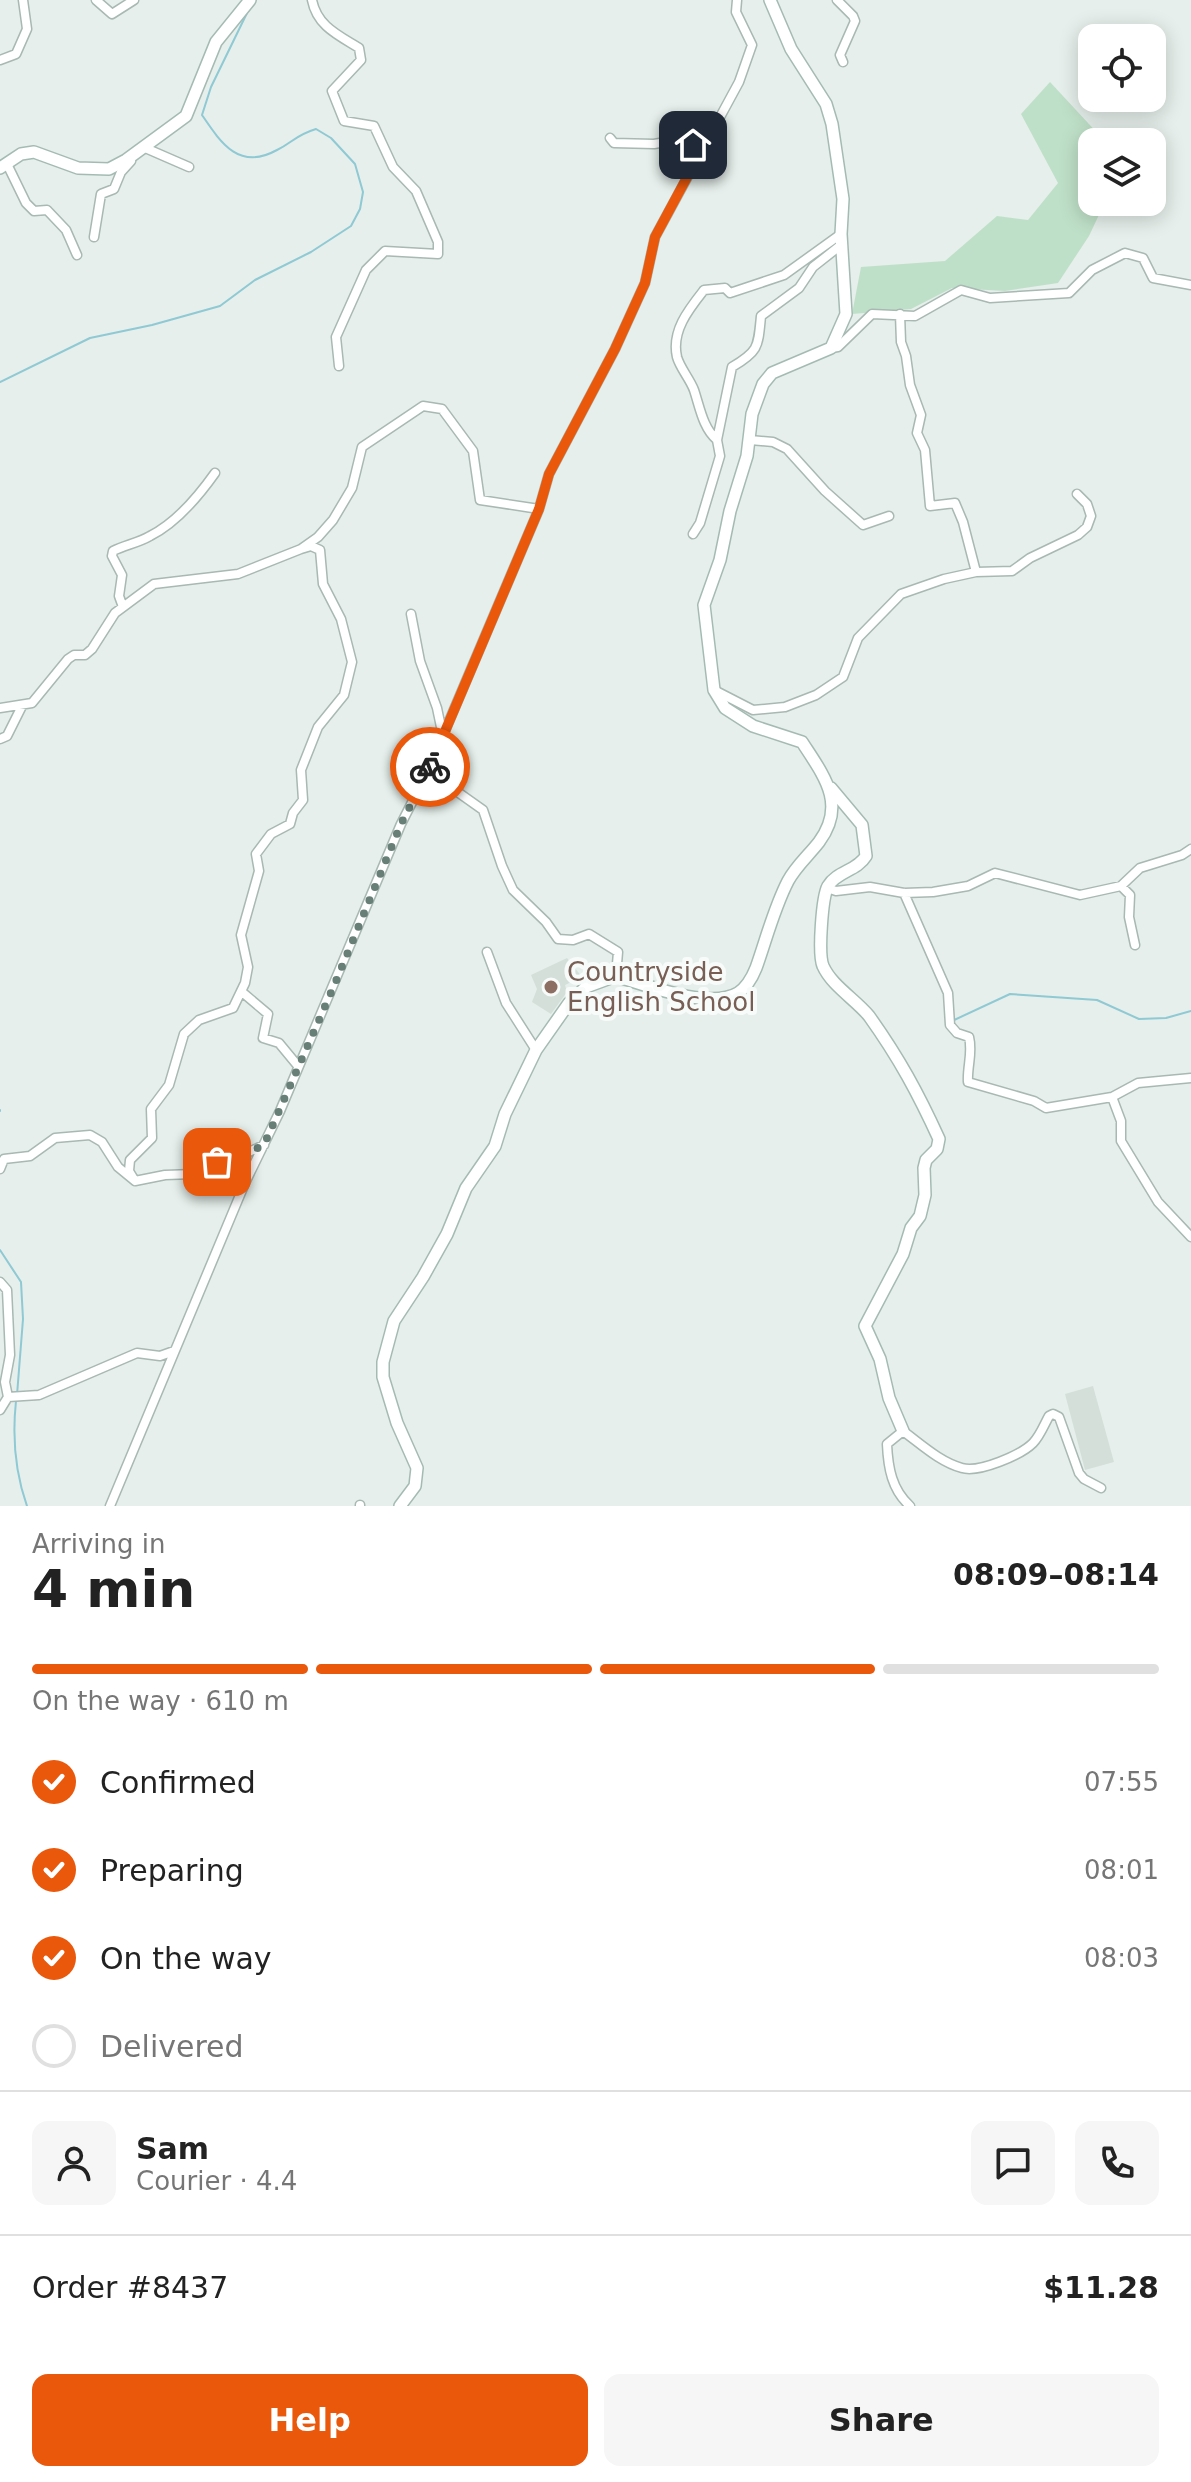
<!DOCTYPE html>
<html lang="en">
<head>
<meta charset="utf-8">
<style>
	body { margin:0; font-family:"DejaVu Sans",sans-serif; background:#f6f6f6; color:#222; height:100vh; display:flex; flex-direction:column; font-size:30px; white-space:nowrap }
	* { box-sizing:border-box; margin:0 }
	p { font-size:26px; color:#767676 }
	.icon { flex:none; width:44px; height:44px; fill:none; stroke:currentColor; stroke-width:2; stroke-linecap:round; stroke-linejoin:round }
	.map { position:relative; height:1506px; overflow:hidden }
	.side { display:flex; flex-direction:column; background:#fff; flex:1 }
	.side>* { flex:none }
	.fabs { position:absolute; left:1078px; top:24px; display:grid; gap:16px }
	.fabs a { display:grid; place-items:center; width:88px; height:88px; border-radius:16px; background:#fff; box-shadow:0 4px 20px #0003; font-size:40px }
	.pin { position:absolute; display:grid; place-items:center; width:68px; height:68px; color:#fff; margin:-34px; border-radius:16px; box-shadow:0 4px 12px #0006 }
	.courier { position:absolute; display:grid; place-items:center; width:80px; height:80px; margin:-40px; border:6px solid #ea580c; border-radius:50%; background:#fff; color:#222; box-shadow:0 2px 10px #0007 }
	.summary em { font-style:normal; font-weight:600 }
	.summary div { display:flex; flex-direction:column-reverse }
	.summary { display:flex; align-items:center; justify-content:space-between; height:136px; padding:0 32px }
	h1 { font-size:52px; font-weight:600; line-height:60px }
	.bar { display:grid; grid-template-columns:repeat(4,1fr); gap:12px 8px; align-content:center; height:96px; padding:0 32px }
	.bar i { height:10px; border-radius:6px; background:#e0e0e0 }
	.bar .current { background:#ea580c }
	.bar p { grid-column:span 4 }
	.line { display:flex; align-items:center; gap:20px; padding:0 32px; border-top:2px solid #e0e0e0 }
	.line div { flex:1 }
	.round { display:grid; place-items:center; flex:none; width:84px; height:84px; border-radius:16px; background:#f6f6f6 }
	ol { padding:0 32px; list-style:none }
	li { display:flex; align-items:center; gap:24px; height:88px }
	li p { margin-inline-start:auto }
	li .icon { padding:8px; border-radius:50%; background:#ea580c; color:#fff; stroke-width:4 }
	li:last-child { color:#767676 }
	li i { width:44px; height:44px; border:4px solid #e0e0e0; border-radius:50% }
	.action { display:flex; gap:16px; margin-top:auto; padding:16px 32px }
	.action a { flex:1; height:92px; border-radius:16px; background:#ea580c; color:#fff; font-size:32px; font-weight:600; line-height:92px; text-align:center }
	.action a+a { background:#f6f6f6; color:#222 }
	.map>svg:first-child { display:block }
</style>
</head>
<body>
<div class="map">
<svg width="1191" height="1506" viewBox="0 0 1191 1506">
	<rect width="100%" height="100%" fill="#e6efeb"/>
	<!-- built -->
	<path fill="#d4dfda" d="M567,958L582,977L565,985L567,992L551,1014L532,1002L537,989L531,975Z
		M1093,1386L1114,1462L1085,1470L1065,1394Z"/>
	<!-- green -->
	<path fill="#bfe0c8" d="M1050,82L1101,137L1102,142H1092V202H1105L1089,236L1058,283L1005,291L952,288L911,309L852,314L861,267L945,261L997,216L1028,220L1058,183L1021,114Z"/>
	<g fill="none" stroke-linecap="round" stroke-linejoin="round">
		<!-- stream -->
		<path stroke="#8ec9d4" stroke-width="2" d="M0,382L90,338L152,325L220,306L255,280L311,252L351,226L360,209L363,192L355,164L331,138L316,129C296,135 293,142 277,150C239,171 221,143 202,115L211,87L247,13
			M952,1021L1010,994L1097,1000L1139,1019L1166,1018L1191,1011
			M0,1110V1111
			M0,1250L21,1282L23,1319L17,1395
			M16,1401C12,1438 15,1472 27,1506"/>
		<defs>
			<path id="street" d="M96,0L112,14L134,0
				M312,0C317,26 338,35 359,48L361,60L332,91L344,121L374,126L393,167L416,191L438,242V254L385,251L366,270L336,337L339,366
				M837,0L853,16L855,21L840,55L843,62
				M0,60L16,54L27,29L23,0
				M610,138L614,143L654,144L683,139L693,145L706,142
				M143,147L189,167
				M7,164L26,203L34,211L47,210L66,230L77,255
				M94,237L101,194L114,189L121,172L131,161
				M900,314L901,342L906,356L910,385L921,415L917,433L925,450L930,506L955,503L963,522L976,572
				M831,348L838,347L872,314L915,316L961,290L990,298L1069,293L1092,270L1125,253L1143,258L1153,278L1191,285
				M717,440C703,428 700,408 694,390C690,379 680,368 677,357C671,331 689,309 704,290L725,288L730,293L784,275L841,234
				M750,440L773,442L787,449L825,491L863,525L889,516
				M693,534L700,523L720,456L717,440L732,367C759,351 758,347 761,316L799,288L813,267L841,245
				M123,607L119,596L122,575L112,556L113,551C125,545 138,543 150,536C176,523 198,497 215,473
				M411,614L420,661L437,708L442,732
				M716,691L753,710L785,707L816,695L843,677L858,638L901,594L944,579L976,572L1012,571L1030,558L1078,535L1087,527L1091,516L1087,504L1077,494
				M0,708L32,703L68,659L74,655H85L92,649L115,613L154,584L238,574L301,549L318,537L333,520L352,488L362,447L423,406L442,409L473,451L480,500L539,509
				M0,739L7,736L22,706
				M428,771L483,810L502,866L513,890L546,922L558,939L573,940L589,934L618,952L616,976
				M1121,886L1130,895L1129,917L1135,945
				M827,888L836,891L870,887L904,893L933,892L968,886L995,873L1080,895L1121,886L1140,868L1182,855L1191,849
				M904,893L948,993L950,1025L957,1033L969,1037C973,1053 967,1066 968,1082L1034,1101L1046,1108L1112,1097L1121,1121V1141L1158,1202L1191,1237
				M487,952L506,1003L536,1050
				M242,992L268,1014L263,1038L279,1043L298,1066
				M1112,1097L1138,1083L1191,1078
				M0,1169L4,1159L30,1156L55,1138L90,1135L102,1142L118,1167L135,1181L165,1175L194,1174L217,1162L236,1158L264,1145
				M135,1181L129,1171L130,1160L152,1138L151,1109L169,1085L184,1034L199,1020L233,1008L245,983L248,967L241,935L259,871L256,854L271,834L290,824L293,813L303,800L301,770L318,727L344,695L352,662L341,619L323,584L320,550L311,546L301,549
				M0,1282L7,1290L10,1355L5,1382L8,1397
				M0,1410L8,1397L39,1395L137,1353L160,1356L174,1351
				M110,1506L245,1183L280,1111L401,824L428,771L539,509L549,474L615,349L645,283L655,237L739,82L752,45L736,12L737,0
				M360,1506V1505
				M910,1506C892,1490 888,1468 887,1444L903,1431C922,1445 940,1462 962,1468C979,1473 1021,1455 1033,1443C1040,1436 1044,1425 1049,1416L1053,1414L1059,1417L1079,1473L1084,1479L1101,1488"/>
			<path id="secondary" d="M0,168L21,154L34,152L78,168L109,169L126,160L186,116L216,42L250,0
				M831,788L862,825L866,856C857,871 837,871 828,886C822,897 818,954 823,966C832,986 855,999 869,1016C899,1058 918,1093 939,1139L937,1149L926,1160L924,1168L925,1195L920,1216L911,1228L903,1254L865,1326L880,1359L889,1398L903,1431
				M400,1506L415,1486L417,1468L397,1423L383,1377V1362L394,1321L423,1277L447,1234L466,1188L495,1146L505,1114L536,1050L569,1003L586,987L616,976C646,985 709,1010 738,993C747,987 752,978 756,968C766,940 774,908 788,881C796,866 809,855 819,842C847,804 824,776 802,742L753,726L725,708L714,690L704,605L720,560L730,511L747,456L752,414L763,384L772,373L831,348L846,314L841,234L843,199L832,124L826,104L791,49L770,0"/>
		</defs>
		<!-- street casing -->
		<use href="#street" stroke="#a8b8b2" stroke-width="11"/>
		<!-- secondary casing -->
		<use href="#secondary" stroke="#a4bbb3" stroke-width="14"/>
		<!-- street -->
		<use href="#street" stroke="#fff" stroke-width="8"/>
		<!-- secondary -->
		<use href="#secondary" stroke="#fff" stroke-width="11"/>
	</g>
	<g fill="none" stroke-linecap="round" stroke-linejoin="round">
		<!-- done -->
		<path stroke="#687f78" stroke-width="8" stroke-dasharray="0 14.4" d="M217,1162L236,1158L264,1145L334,986L401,824L430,767"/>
		<!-- route -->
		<path stroke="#ea580c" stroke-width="10" d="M430,767L539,509L549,474L615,349L645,283L655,237L706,142L693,145"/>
	</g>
	<!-- markers -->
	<circle fill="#8d6e63" stroke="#f7fbf9" stroke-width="3" cx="551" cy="987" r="8"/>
	<g text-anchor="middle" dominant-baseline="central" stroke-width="8" stroke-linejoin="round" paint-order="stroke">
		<!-- education labels -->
		<g font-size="26" fill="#785e54" stroke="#f7fbf9" text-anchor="start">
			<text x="567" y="972">Countryside<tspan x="567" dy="30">English School</tspan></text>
		</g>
	</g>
</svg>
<div class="fabs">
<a><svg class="icon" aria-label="locate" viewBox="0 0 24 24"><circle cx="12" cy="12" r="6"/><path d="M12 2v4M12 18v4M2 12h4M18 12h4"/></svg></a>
<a><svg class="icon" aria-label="layers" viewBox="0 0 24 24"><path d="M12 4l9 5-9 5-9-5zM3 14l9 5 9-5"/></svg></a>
</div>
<div class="pin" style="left:217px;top:1162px;background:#ea580c"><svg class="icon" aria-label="bag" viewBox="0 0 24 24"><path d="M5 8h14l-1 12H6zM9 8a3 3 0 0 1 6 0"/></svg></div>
<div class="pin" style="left:693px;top:145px;background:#1f2937"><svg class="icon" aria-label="home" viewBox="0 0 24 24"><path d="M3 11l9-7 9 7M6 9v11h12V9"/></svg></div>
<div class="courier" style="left:430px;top:767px"><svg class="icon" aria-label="bike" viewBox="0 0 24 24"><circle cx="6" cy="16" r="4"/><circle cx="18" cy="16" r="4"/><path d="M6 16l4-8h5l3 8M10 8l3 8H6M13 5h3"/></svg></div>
</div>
<section class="side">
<div class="summary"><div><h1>4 min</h1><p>Arriving in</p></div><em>08:09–08:14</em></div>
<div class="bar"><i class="current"></i><i class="current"></i><i class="current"></i><i></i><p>On the way · 610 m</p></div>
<ol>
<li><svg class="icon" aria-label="check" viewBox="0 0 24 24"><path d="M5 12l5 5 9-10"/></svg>Confirmed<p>07:55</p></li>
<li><svg class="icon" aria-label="check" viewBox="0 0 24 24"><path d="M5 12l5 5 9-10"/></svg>Preparing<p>08:01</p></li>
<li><svg class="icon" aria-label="check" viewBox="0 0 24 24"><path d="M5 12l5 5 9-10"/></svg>On the way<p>08:03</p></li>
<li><i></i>Delivered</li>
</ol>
<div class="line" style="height:144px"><a class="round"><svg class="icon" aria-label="person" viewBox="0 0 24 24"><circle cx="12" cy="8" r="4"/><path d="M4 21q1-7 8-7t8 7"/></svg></a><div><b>Sam</b><p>Courier · 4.4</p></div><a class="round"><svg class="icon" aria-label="chat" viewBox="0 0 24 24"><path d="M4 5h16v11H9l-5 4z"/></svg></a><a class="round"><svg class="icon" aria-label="phone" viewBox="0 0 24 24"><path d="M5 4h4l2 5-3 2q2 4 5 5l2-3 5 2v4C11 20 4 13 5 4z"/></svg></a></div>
<div class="line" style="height:104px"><div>Order #8437</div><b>$11.28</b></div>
<div class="action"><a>Help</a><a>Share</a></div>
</section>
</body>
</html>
